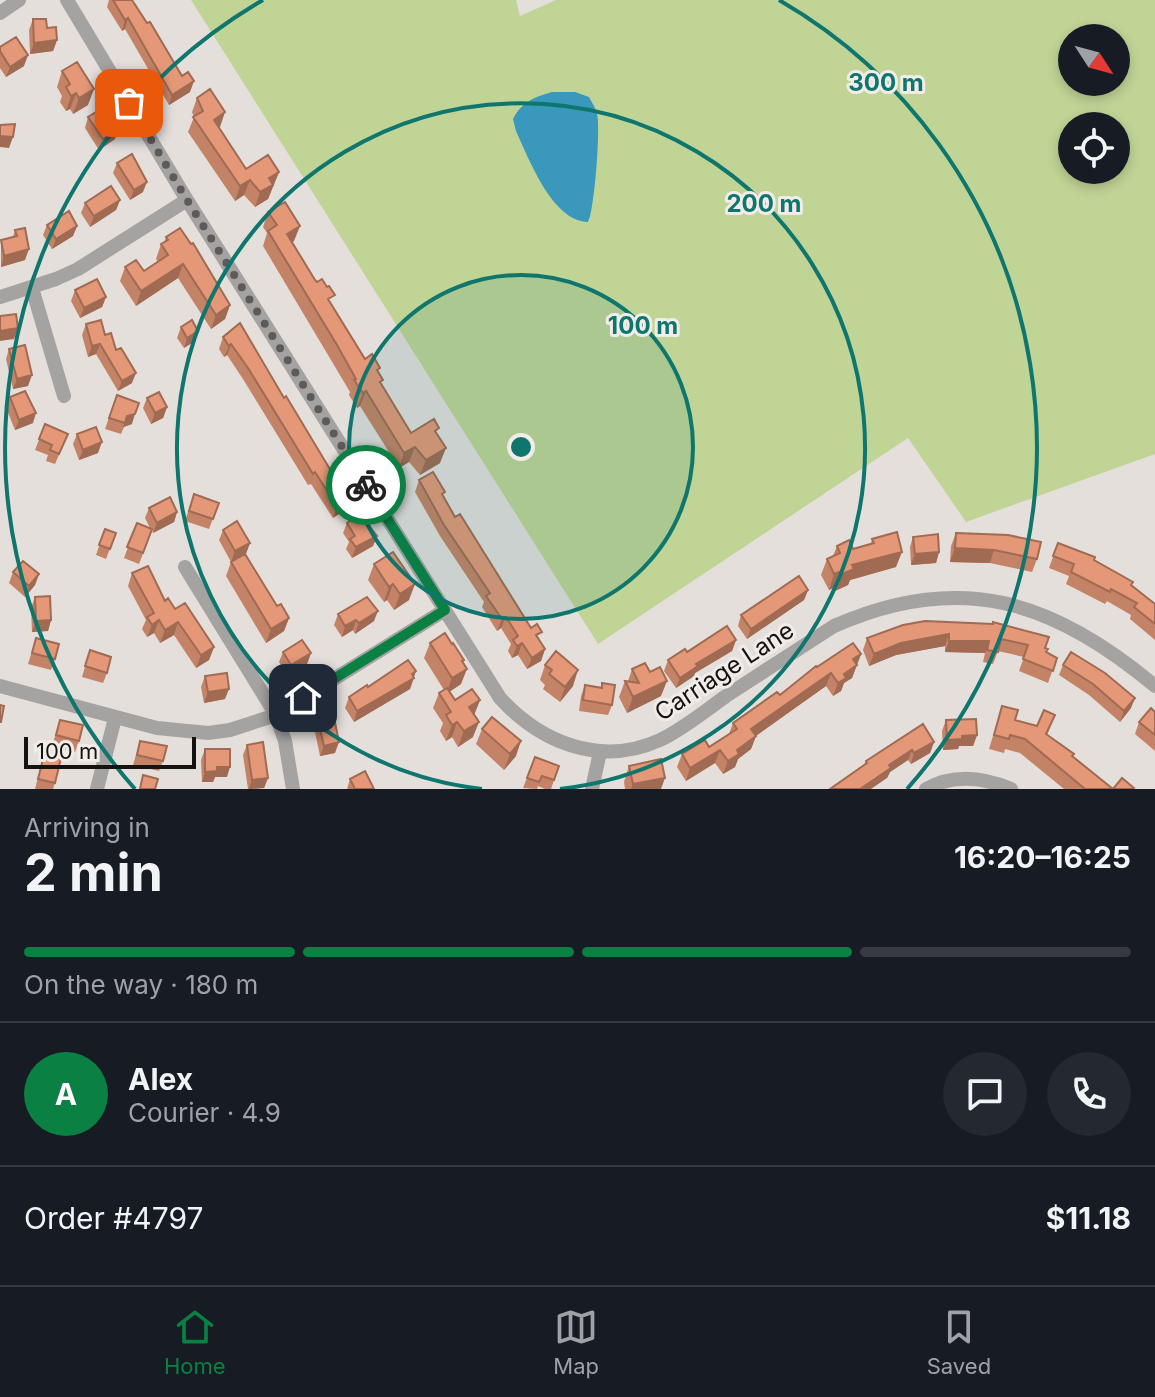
<!DOCTYPE html>
<html lang="en">
<head>
<meta charset="utf-8">
<style>
	body { margin:0; font-family:Inter,sans-serif; background:#242831; color:#f1f3f6; height:100vh; display:flex; flex-direction:column; font-size:30px; white-space:nowrap }
	* { box-sizing:border-box; margin:0 }
	p { font-size:26px; color:#9ea1a6 }
	.icon { flex:none; width:44px; height:44px; fill:none; stroke:currentColor; stroke-width:2; stroke-linecap:round; stroke-linejoin:round }
	.map { position:relative; height:789px; overflow:hidden }
	.drawer { display:flex; flex-direction:column; background:#171b24; flex:1 }
	.drawer>* { flex:none }
	.needle { width:52px; rotate:126deg }
	.controls { position:absolute; left:1058px; top:24px; display:grid; gap:16px }
	.controls a { display:grid; place-items:center; width:72px; height:72px; border-radius:50%; background:#171b24; box-shadow:0 4px 12px #0003; font-size:40px }
	.scale { position:absolute; left:24px; bottom:20px; width:172px; box-sizing:border-box; padding-left:8px; border:4px solid #151312; border-top:0; font-size:22px; line-height:28px; white-space:nowrap; color:#151312; -webkit-text-stroke:6px #f2ece9; paint-order:stroke }
	.pin { position:absolute; display:grid; place-items:center; width:68px; height:68px; color:#fff; margin:-34px; border-radius:16px; box-shadow:0 4px 12px #0006 }
	.courier { position:absolute; display:grid; place-items:center; width:80px; height:80px; margin:-40px; border:6px solid #0b8043; border-radius:50%; background:#fff; color:#222; box-shadow:0 2px 10px #0007 }
	.headline em { font-style:normal; font-weight:700 }
	.headline div { display:flex; flex-direction:column-reverse }
	.headline { display:flex; align-items:center; justify-content:space-between; height:136px; padding:0 24px }
	h1 { font-size:52px; font-weight:700; line-height:60px }
	.bar { display:grid; grid-template-columns:repeat(4,1fr); gap:12px 8px; align-content:center; height:96px; padding:0 24px }
	.bar i { height:10px; border-radius:6px; background:#363941 }
	.bar .current { background:#0b8043 }
	.bar p { grid-column:span 4 }
	.line { display:flex; align-items:center; gap:20px; padding:0 24px; border-top:2px solid #363941 }
	.line div { flex:1 }
	.round { display:grid; place-items:center; flex:none; width:84px; height:84px; border-radius:42px; background:#242831 }
	.tab-bar { display:flex; justify-content:space-around; align-items:center; height:112px; border-top:2px solid #363941; background:#171b24; font-size:22px; color:#9ea1a6 }
	.tab-bar a { display:grid; justify-items:center; gap:4px }
	.tab-bar .current { color:#0b8043 }
	.map>svg:first-child { display:block }
</style>
</head>
<body>
<div class="map">
<svg width="1155" height="789" viewBox="0 0 1155 789">
	<rect width="100%" height="100%" fill="#e5dfdc"/>
	<!-- green -->
	<path fill="#c0d496" fill-rule="evenodd" d="M191,0H516L520,16L556,0H1155V454L966,522L908,438L598,644ZM1072,38H1116V82H1072ZM1072,126H1116V170H1072Z"/>
	<!-- water -->
	<path fill="#3998bc" d="M552,92H575L589,97C592,103 596,108 597,114C601,128 594,214 588,222C552,221 529,159 516,131L513,119C522,102 534,97 552,92Z"/>
	<g fill="none" stroke-linecap="round" stroke-linejoin="round">
		<!-- minor -->
		<path stroke="#a4a3a1" stroke-width="14" d="M67,0L187,200L500,698C541,743 601,767 660,740C683,729 705,711 726,696C762,673 798,649 834,626C960,570 1054,601 1155,686
			M0,13L19,0
			M32,288L64,396
			M0,297L56,279L78,269L187,200
			M185,567L276,715L285,741L293,789
			M0,686L157,728L208,733L230,730L276,715L445,610
			M97,789L115,718
			M592,789L600,752
			M926,789C953,774 983,777 1011,789"/>
	</g>
	<!-- wall -->
	<path fill="#c48366" d="M109,0H132L190,92L169,105L125,29L122,31L107,7Z
		M33,19L47,28L57,40L53,51L30,54L29,30Z
		M0,47L24,66L6,77L0,68Z
		M62,71L88,105L73,114L70,109L66,111L60,102L62,96L57,87Z
		M197,98L220,127L219,128L246,169L279,172L268,199L255,207L244,195L235,201L188,132L194,117L192,112Z
		M88,117L115,139L99,150L85,128Z
		M117,163L143,192L130,200L113,173Z
		M120,200L116,210L90,227L81,213L85,203Z
		M268,212L294,241L292,242L365,359L379,372L381,385L411,433L437,434L440,463L420,475L409,462L399,468L360,406L357,408L349,395L350,392L331,360L263,246L267,233L263,227Z
		M47,225L77,226L73,236L52,249L43,235Z
		M15,230L25,260L1,267V240L13,237Z
		M166,237L230,305L225,319L211,329L178,278L136,306L120,281L125,267L144,271L158,262L156,259L161,244L164,243Z
		M75,290L106,297L102,307L80,318L71,301Z
		M240,323L346,509L333,518L311,484L308,485L243,379L227,355L224,357L219,349L223,337Z
		M86,324L105,335L116,350L132,383L118,391L96,354L88,357L82,335Z
		M181,327L195,341L184,348L177,338Z
		M9,349L28,386L13,389L6,359Z
		M117,395L132,424L124,427L121,434L105,429Z
		M10,397L33,423L15,430L6,408Z
		M147,398L167,407L163,418L151,424L143,408Z
		M45,424L68,434L55,464L46,461L48,455L35,450Z
		M77,434L98,453L79,460L73,444Z
		M419,480L444,497L455,517L545,649L541,661L527,669L518,655L512,658L508,651L511,644L501,628L497,631L482,607L484,602L440,536L415,492Z
		M194,494L219,503L209,529L185,521Z
		M149,508L177,512L174,522L153,533L152,530L139,564L124,558L137,523L150,528L145,518Z
		M347,523L377,536L373,546L352,558L346,549L349,542L343,533Z
		M105,529L116,533L106,559L96,555Z
		M223,530L246,554H245L277,606L289,618L284,631L266,643L226,576L231,562L219,540Z
		M956,533L1037,559L1032,572L990,563L950,562L951,546Z
		M913,537L939,552L936,563L911,565L910,547Z
		M872,539L896,567L850,580L848,585L835,591L833,588L829,590L821,575L827,559L833,556L837,546L853,549L871,544Z
		M1058,543L1094,560L1132,586L1155,604V640L1130,619L1131,615L1107,601L1105,604L1066,584L1069,576L1049,568Z
		M374,564L409,600L394,610L387,600L384,602L368,580Z
		M13,572L39,574L35,585L25,597L9,583Z
		M132,573L175,609L214,647L209,660L196,668L174,635L160,643L154,633L147,637L142,629L146,620L128,586Z
		M808,590L804,600L747,639L738,626L741,615Z
		M35,597L51,620L48,631L32,632L31,608Z
		M338,614L374,621L355,634L353,630L342,637L334,625Z
		M925,621L1045,648L1046,652L1057,658L1048,683L1019,671L1024,657L998,651L993,664L983,662L985,653L945,652V646L896,655L869,666L863,650L867,638Z
		M36,638L55,659L51,670L28,664Z
		M736,640L732,651L695,673L694,676L676,688L664,671L668,660L687,652Z
		M430,643L452,644L464,660L461,684L449,692L455,700H480L474,715L473,737L458,747L452,737L446,741L440,731L443,723L433,708L439,693L444,690L424,658Z
		M90,650L107,673L103,683L82,677Z
		M283,652L311,653L307,664L288,676L279,662Z
		M861,654L852,678L844,683L841,691L833,696L826,686L756,736L751,749L738,759L735,767L723,774L715,763L686,781L677,767L682,754L709,747L729,734L733,723L780,695L817,667Z
		M545,665L573,686L560,702L543,689L545,685L540,680Z
		M1063,665L1131,708L1120,722L1089,695L1059,675Z
		M632,669L661,696L627,713L619,697L625,681H628Z
		M205,676L225,699L204,703L201,687Z
		M414,677L410,689L354,722L345,708L349,697L368,687Z
		M602,683L612,705L608,715L579,711L581,696L585,685L601,687Z
		M1002,706L1015,720L1037,726L1055,715L1047,735L1113,789H1133H1064L1020,753L1005,749L1004,753L989,749Z
		M1155,712V751L1135,734L1139,722Z
		M317,717L335,753L320,756L314,727Z
		M60,720L79,741L75,752L52,746Z
		M946,720L977,735L973,746H959L958,749L943,750L942,731Z
		M482,729L516,756L504,770L476,744Z
		M140,741L163,761L159,771L133,765Z
		M934,742L930,753L911,764L908,760L890,772L887,778L864,765L866,761Z
		M247,745L268,778L264,788L248,789L243,755Z
		M205,749L227,777H215L213,782H202L201,760Z
		M44,755L55,783L53,789H35Z
		M535,757L559,766L551,789H545L538,786L537,789L523,788Z
		M629,766L661,789H625L624,782Z
		M350,779L374,789H347Z"/>
	<!-- shaded-wall -->
	<path fill="#a06a53" d="M128,18L125,29L122,31L125,20Z
		M57,40L53,51L30,54L34,43Z
		M28,55L24,66L6,77L10,67Z
		M194,81L190,92L169,105L172,95Z
		M94,89L88,105L73,114L79,98Z
		M76,93L70,109L66,111L71,96Z
		M225,112L220,127L209,134L214,120Z
		M118,129L115,139L99,150L103,139Z
		M0,136L13,137L9,148L0,147Z
		M279,172L268,199L255,207L260,192L269,178Z
		M250,180L244,195L235,201L240,186Z
		M147,182L143,192L130,200L134,190Z
		M120,200L116,210L90,227L94,216Z
		M77,226L73,236L52,249L56,239Z
		M300,226L294,241L281,249L287,234Z
		M29,249L25,260L1,267L4,256Z
		M183,264L178,278L136,306L141,291Z
		M106,297L102,307L80,318L84,308Z
		M230,305L225,319L211,329L216,315Z
		M18,328L14,339L0,341V331Z
		M198,331L195,341L184,348L187,338Z
		M100,344L96,354L88,357L92,346Z
		M231,344L227,355L224,357L229,346Z
		M136,373L132,383L118,391L122,381Z
		M32,375L28,386L13,389L17,379Z
		M366,391L360,406L357,408L363,393Z
		M167,407L163,418L151,424L155,413Z
		M36,413L33,423L15,430L19,420Z
		M135,414L132,424L123,427L127,416Z
		M102,442L98,453L79,460L83,450Z
		M415,447L409,462L399,468L404,453Z
		M446,448L440,463L420,475L426,460Z
		M350,497L346,509L333,518L337,506Z
		M177,512L174,522L153,533L157,523Z
		M377,536L373,546L352,558L356,547Z
		M250,543L246,554L231,562L235,551Z
		M955,548L994,550L990,563L950,562Z
		M902,552L896,567L850,580L848,585L835,591L840,575L852,565Z
		M939,552L936,563L911,565L915,554Z
		M839,572L833,588L829,590L834,574Z
		M39,574L35,585L25,597L29,586Z
		M393,584L387,600L384,602L389,587Z
		M415,584L409,600L394,610L400,594Z
		M808,590L804,600L747,639L751,629Z
		M378,611L374,621L355,634L359,623Z
		M506,617L501,628L497,631L502,619Z
		M289,618L284,631L266,643L271,629Z
		M51,620L48,631L32,632L36,621Z
		M159,620L154,633L147,637L152,625Z
		M356,620L353,630L342,637L345,626Z
		M178,622L174,635L160,643L165,630Z
		M949,634L945,646L896,655L869,666L874,654L901,643Z
		M736,640L732,651L695,673L694,676L676,688L680,678L696,664Z
		M949,641H989L985,653L945,652Z
		M522,643L518,655L512,658L517,646Z
		M214,647L209,660L196,668L201,655Z
		M545,649L541,661L527,669L532,658Z
		M311,653L307,664L288,676L291,665Z
		M861,654L852,678L844,683L841,691L833,696L838,683L853,659Z
		M464,660L459,674L467,669L461,684L446,694L452,678Z
		M578,670L573,686L560,702L565,687Z
		M416,671L410,689L354,722L357,711Z
		M831,673L826,686L747,742L751,729Z
		M667,681L661,696L627,713L633,697Z
		M229,689L225,699L204,703L208,692Z
		M1135,698L1131,708L1120,722L1124,711Z
		M480,700L474,715L469,707Z
		M457,722L452,737L446,741L452,725Z
		M479,722L473,737L458,747L464,731Z
		M977,735L973,746H959L958,749L943,750L947,740L962,736Z
		M756,736L751,749L738,759L735,767L723,774L728,761L737,750Z
		M521,741L516,756L504,770L510,754Z
		M339,742L335,753L320,756L324,746Z
		M934,742L930,753L911,764L914,753Z
		M720,750L715,763L686,781L690,768Z
		M912,750L908,760L890,772L887,778L871,789H860L889,765Z
		M217,767H230L227,777H215L213,782H202L205,772Z
		M268,778L264,788L249,789L252,780Z
		M665,778L661,789H631L633,784Z"/>
	<!-- building -->
	<path fill="#e49877" stroke="#a06a53" stroke-width="2" d="M113,0H132L147,23L150,22L182,76L188,72L194,81L172,95L128,18L125,20Z
		M33,19H46L47,28L56,27L57,40L34,43Z
		M16,37L28,55L10,67L0,51V47Z
		M77,62L94,89L79,98L76,93L71,96L66,87L70,84L62,71Z
		M210,89L225,112L214,120L246,169L268,155L279,172L269,178L273,185L260,192L250,180L240,186L193,117L203,111L197,98Z
		M104,107L118,129L103,139L88,117Z
		M15,124L13,137L0,136V125Z
		M132,154L147,182L134,190L117,163Z
		M111,186L120,200L94,216L85,203Z
		M285,202L300,226L287,234L315,280L317,282L322,279L327,287L329,286L335,295L328,299L365,359L372,354L380,368L377,370L383,380L380,382L411,433L434,419L439,428L435,431L446,448L426,460L415,447L404,453L366,391L363,393L354,380L356,379L337,345L268,231L277,225L268,212Z
		M69,211L77,226L56,239L47,225Z
		M25,228L29,249L4,256L1,240L17,236L15,230Z
		M180,228L191,244L193,243L230,305L216,315L183,264L141,291L125,267L136,260L144,271L168,255L161,244L168,240L166,237Z
		M97,279L106,297L84,308L75,290Z
		M16,314L18,328L0,331V316Z
		M101,320L105,335L111,333L116,350L121,348L136,373L122,381L100,344L92,346L86,324Z
		M192,320L198,331L187,338L181,327Z
		M240,323L284,398L286,396L334,476L338,474L350,497L337,506L315,472L313,474L248,368L231,344L229,346L223,337Z
		M25,345L32,375L17,379L9,349Z
		M25,391L36,413L19,420L10,397Z
		M159,392L167,407L155,413L147,398Z
		M117,395L139,403L135,414L127,416L125,423L109,418Z
		M45,424L68,434L59,454L50,450L52,445L39,439Z
		M96,427L102,442L83,450L77,434Z
		M433,472L445,492L442,494L455,517L460,514L531,628L537,624L542,632L536,635L545,649L532,658L522,643L517,646L513,640L518,636L506,617L502,619L486,596L490,593L444,525L419,480Z
		M194,494L219,503L213,519L189,511Z
		M170,497L177,512L157,523L149,508Z
		M360,514L377,536L356,547L350,539L355,536L347,523Z
		M237,521L250,543L235,551L223,530Z
		M137,523L152,529L143,553L127,547Z
		M105,529L116,533L110,549L99,545Z
		M897,532L902,552L852,565L854,569L840,575L839,572L834,574L827,559L840,553L837,546L849,540L853,549L874,543L872,539Z
		M956,533L1008,535L1041,542L1037,559L994,550L955,548Z
		M938,534L939,552L915,554L913,537Z
		M1058,543L1095,557L1094,560L1133,582L1131,585L1155,604V624L1134,607L1137,603L1111,589L1110,592L1071,572L1074,564L1053,556Z
		M393,552L415,584L400,594L393,584L389,587L374,564Z
		M245,554L277,606L281,604L289,618L271,629L231,562Z
		M23,561L39,574L29,586L13,572Z
		M148,566L165,601L168,598L175,609L185,603L214,647L201,655L178,622L165,630L159,620L152,625L147,617L154,613L132,573Z
		M799,576L808,590L751,629L741,615Z
		M50,596L51,620L36,621L35,597Z
		M367,597L378,611L359,623L356,620L345,626L338,614Z
		M925,621L993,624V622L1049,637L1045,648L1048,649L1046,652L1057,658L1053,671L1023,659L1028,645L1001,639L998,652L987,650L989,641H949V634L901,643L874,654L867,638L903,625Z
		M727,626L736,640L696,664L698,666L680,678L668,660L685,649L687,652Z
		M445,633L452,644L453,643L464,660L462,661L467,669L452,678L430,643Z
		M36,638L59,644L55,659L32,653Z
		M302,640L311,653L291,665L283,652Z
		M853,643L861,654L853,659L857,665L844,674L846,678L838,683L831,673L751,729L756,736L737,750L739,754L728,761L720,750L690,768L682,754L705,740L709,747L737,729L733,723L777,692L780,695L816,666L817,667Z
		M90,650L111,657L107,673L85,666Z
		M556,651L578,670L565,687L549,674L552,670L545,665Z
		M1071,652L1105,673L1135,698L1124,711L1093,684L1063,665Z
		M408,660L416,671L412,674L414,678L357,711L349,697L367,685L368,687Z
		M645,663L650,672L660,667L667,681L633,697L625,681L639,683L632,669Z
		M227,673L229,689L208,692L205,676Z
		M602,683L615,685L612,705L583,700L585,685L602,688Z
		M447,688L455,700L472,689L480,700L469,707L479,722L464,731L457,722L452,725L446,715L451,712L439,693Z
		M0,705L4,706L1,722H0Z
		M1002,706L1018,710L1015,720L1037,726L1044,710L1055,715L1046,734L1074,754L1072,756L1113,789L1122,778L1134,788L1133,789H1085L1025,739L1010,735L1009,739L994,735Z
		M1151,708L1155,712V735L1139,722Z
		M333,713L339,742L324,746L317,717Z
		M492,717L521,741L510,754L482,729Z
		M976,719L977,735L962,736V739L947,740L946,720Z
		M60,720L83,725L79,741L56,735Z
		M923,724L934,742L914,753L912,750L889,765L891,768L860,789H830L867,763L866,761Z
		M140,741L167,746L163,761L137,755Z
		M263,742L268,778L252,780L247,745Z
		M205,749H230V767H217V771L205,772Z
		M44,755L61,758L55,783L38,779Z
		M535,757L559,766L554,780L542,776L539,782L527,778Z
		M661,759L665,778L633,784L629,766Z
		M365,771L374,789H355L350,779Z
		M143,775L158,779L155,789H140Z"/>
	<g fill="none" stroke-linecap="round" stroke-linejoin="round">
		<!-- done -->
		<path stroke="#5e5a59" stroke-width="8" stroke-dasharray="0 14.4" d="M129,103L187,200L366,485"/>
		<!-- route -->
		<path stroke="#0b8043" stroke-width="10" d="M303,698L445,610L366,485"/>
	</g>
	<!-- distance rings -->
	<circle cx="521" cy="447" r="172" fill="#0f766e" fill-opacity=".12"/>
	<g fill="none" stroke="#0f766e" stroke-width="4">
		<circle cx="521" cy="447" r="172"/>
		<path d="M482 789A344 344 0 1 1 560 789"/>
		<path d="M135 789A516 516 0 0 1 263 0M779 0A516 516 0 0 1 907 789"/>
	</g>
	<g text-anchor="middle" dominant-baseline="central" stroke-width="6" stroke-linejoin="round" paint-order="stroke">
		<!-- street labels -->
		<g font-size="24" fill="#151312" stroke="#f2ece9">
			<text transform="translate(724 671) rotate(-33)">Carriage Lane</text>
		</g>
	</g>
	<circle cx="521" cy="447" r="12" fill="#0f766e" stroke="#f2ece9" stroke-width="4"/>
	<g font-size="24" text-anchor="middle" font-weight="bold" fill="#0f766e" stroke="#f2ece9" stroke-width="6" stroke-linejoin="round" paint-order="stroke">
		<text x="886" y="91">300 m</text>
		<text x="764" y="212">200 m</text>
		<text x="643" y="334">100 m</text>
	</g>
</svg>
<div class="controls">
<a><svg class="needle" viewBox="-14 -14 28 28"><path d="M0-13l5 13h-10z" fill="#e53935"/><path d="M0 13l5-13h-10z" fill="#9ea1a6"/></svg></a>
<a><svg class="icon" aria-label="locate" viewBox="0 0 24 24"><circle cx="12" cy="12" r="6"/><path d="M12 2v4M12 18v4M2 12h4M18 12h4"/></svg></a>
</div>
<div class="scale">100 m</div>
<div class="pin" style="left:129px;top:103px;background:#ea580c"><svg class="icon" aria-label="bag" viewBox="0 0 24 24"><path d="M5 8h14l-1 12H6zM9 8a3 3 0 0 1 6 0"/></svg></div>
<div class="pin" style="left:303px;top:698px;background:#1f2937"><svg class="icon" aria-label="home" viewBox="0 0 24 24"><path d="M3 11l9-7 9 7M6 9v11h12V9"/></svg></div>
<div class="courier" style="left:366px;top:485px"><svg class="icon" aria-label="bike" viewBox="0 0 24 24"><circle cx="6" cy="16" r="4"/><circle cx="18" cy="16" r="4"/><path d="M6 16l4-8h5l3 8M10 8l3 8H6M13 5h3"/></svg></div>
</div>
<section class="drawer">
<div class="headline"><div><h1>2 min</h1><p>Arriving in</p></div><em>16:20–16:25</em></div>
<div class="bar"><i class="current"></i><i class="current"></i><i class="current"></i><i></i><p>On the way · 180 m</p></div>
<div class="line" style="height:144px"><b class="round" style="background:#0b8043;color:#fff">A</b><div><b>Alex</b><p>Courier · 4.9</p></div><a class="round"><svg class="icon" aria-label="chat" viewBox="0 0 24 24"><path d="M4 5h16v11H9l-5 4z"/></svg></a><a class="round"><svg class="icon" aria-label="phone" viewBox="0 0 24 24"><path d="M5 4h4l2 5-3 2q2 4 5 5l2-3 5 2v4C11 20 4 13 5 4z"/></svg></a></div>
<div class="line" style="height:104px"><div>Order #4797</div><b>$11.18</b></div>
</section>
<nav class="tab-bar">
<a class="current"><svg class="icon" aria-label="home" viewBox="0 0 24 24"><path d="M3 11l9-7 9 7M6 9v11h12V9"/></svg>Home</a>
<a><svg class="icon" aria-label="map" viewBox="0 0 24 24"><path d="M3 6l6-2 6 2 6-2v14l-6 2-6-2-6 2zM9 4v14M15 6v14"/></svg>Map</a>
<a><svg class="icon" aria-label="saved" viewBox="0 0 24 24"><path d="M7 4h10v16l-5-4-5 4z"/></svg>Saved</a>
</nav>
</body>
</html>
